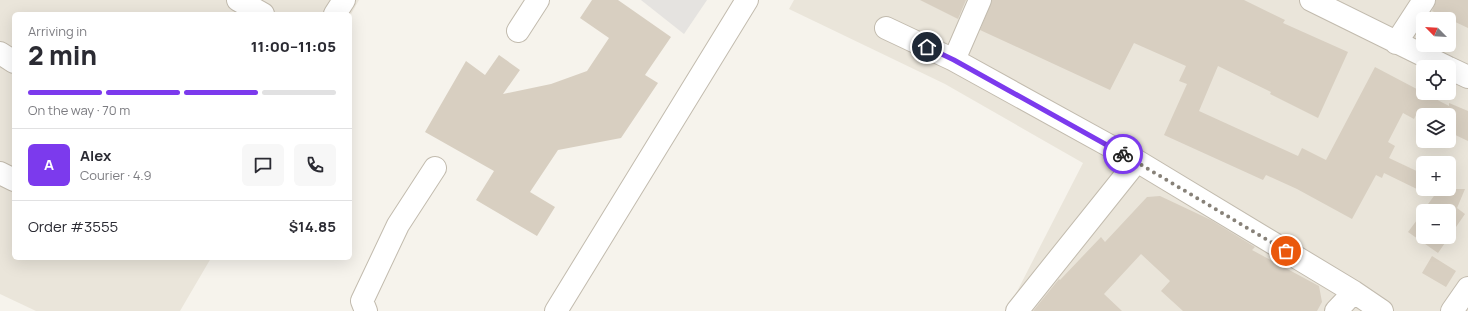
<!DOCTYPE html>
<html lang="en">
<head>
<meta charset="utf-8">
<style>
	body { margin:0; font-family:Manrope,sans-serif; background:#f7f7f7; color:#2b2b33; height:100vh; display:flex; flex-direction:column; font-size:15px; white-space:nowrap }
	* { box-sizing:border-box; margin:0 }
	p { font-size:13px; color:#7c7c81 }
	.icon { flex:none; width:22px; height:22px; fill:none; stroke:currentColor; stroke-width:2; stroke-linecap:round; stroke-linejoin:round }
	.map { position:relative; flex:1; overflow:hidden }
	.panel { position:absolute; left:12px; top:12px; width:340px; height:248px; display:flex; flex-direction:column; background:#fff; border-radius:6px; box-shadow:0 4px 16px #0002 }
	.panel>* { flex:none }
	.needle { width:26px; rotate:294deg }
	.buttons { position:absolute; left:1416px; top:12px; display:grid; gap:8px }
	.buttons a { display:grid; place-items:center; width:40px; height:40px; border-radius:6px; background:#fff; box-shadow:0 4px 16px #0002; font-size:20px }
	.pin { position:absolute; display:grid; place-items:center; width:34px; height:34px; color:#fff; margin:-17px; border:2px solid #fff; border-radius:50%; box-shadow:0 1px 4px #0007 }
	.courier { position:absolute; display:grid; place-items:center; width:40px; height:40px; margin:-20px; border:3px solid #7c3aed; border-radius:50%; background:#fff; color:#222; box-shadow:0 1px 5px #0007 }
	.headline em { font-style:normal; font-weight:800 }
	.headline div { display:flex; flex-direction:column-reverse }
	.headline { display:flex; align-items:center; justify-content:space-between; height:68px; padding:0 16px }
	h1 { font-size:26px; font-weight:800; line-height:30px }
	.bar { display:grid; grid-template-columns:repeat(4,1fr); gap:6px 4px; align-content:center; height:48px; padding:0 16px }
	.bar i { height:5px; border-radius:3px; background:#e1e1e2 }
	.bar .selected { background:#7c3aed }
	.bar p { grid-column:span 4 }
	.line { display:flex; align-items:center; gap:10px; padding:0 16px; border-top:1px solid #e1e1e2 }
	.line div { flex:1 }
	.round { display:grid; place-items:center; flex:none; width:42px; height:42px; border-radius:6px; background:#f7f7f7 }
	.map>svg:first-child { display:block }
</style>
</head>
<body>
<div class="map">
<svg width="1468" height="311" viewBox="0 0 1468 311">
	<rect width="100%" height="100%" fill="#f6f3ec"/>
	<!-- residential -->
	<path fill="#eae5da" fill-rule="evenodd" d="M0,0H359L350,16V14H14V258H211L180,311H36L0,294Z
		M794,0H1468V311H1007L1083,163L945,84L789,9ZM1423,19H1449V45H1423ZM1423,67H1449V93H1423ZM1423,115H1449V141H1423ZM1423,163H1449V189H1423ZM1423,211H1449V237H1423Z"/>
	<!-- parking -->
	<path fill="#e5e3e0" d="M641,0H707L684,34Z"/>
	<!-- building -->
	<path fill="#d8cfc1" d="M592,0H618L671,37L645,75L658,83L621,138L558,150L530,192L555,207L537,236L476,200L494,171L425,132L466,61L485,75L499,55L520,70L503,94L551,84L587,71L609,38L580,18Z
		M920,0H966L958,19Z
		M992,0H1244L1285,20L1283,23L1348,52L1318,118L1270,94L1271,92L1218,66L1199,111L1298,156L1302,148L1326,160L1375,67L1449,106V103L1468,111V141L1449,132V115H1416L1414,119L1403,113L1388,142L1395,146L1389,158L1423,174V192L1384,173L1382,178L1376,175L1352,219L1297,189L1266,175L1263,180L1164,135L1187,84L1179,81L1186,66L1134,43L1110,90L980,30Z
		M1436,0H1468V28L1432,11Z
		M1439,189H1465L1457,208L1465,214L1438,253L1408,232L1423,212V237H1449V211H1423Z
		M1160,196L1211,220L1255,247L1252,250L1319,286L1322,302L1317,311H1183L1161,291L1170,281L1141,254L1104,294L1122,311H1033L1059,279L1060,280L1101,237L1105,242L1147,197Z
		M1432,256L1456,271L1446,287L1422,273Z"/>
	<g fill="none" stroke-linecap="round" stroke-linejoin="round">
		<defs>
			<path id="minor" d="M238,0L263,14
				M1311,0L1447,67
				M335,14L344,0
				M886,28L954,60L1137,161L1354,292L1382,311
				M518,31L538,0
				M1396,43L1424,0
				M0,53L14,62
				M954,60L980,0
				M1449,68L1468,77
				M0,173L14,180
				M366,311L362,301L398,225L435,168
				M556,311L747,0
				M1017,311L1137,161
				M1336,311L1354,292
				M1452,311L1468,288"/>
		</defs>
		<!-- minor casing -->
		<use href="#minor" stroke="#c2bbae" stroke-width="24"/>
		<!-- minor -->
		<use href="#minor" stroke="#fff" stroke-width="22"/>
	</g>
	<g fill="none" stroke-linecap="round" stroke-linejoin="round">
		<!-- done -->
		<path stroke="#878178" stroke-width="4" stroke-dasharray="0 7.2" d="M1123,154L1286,251"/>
		<!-- route -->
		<path stroke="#7c3aed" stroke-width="5" d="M927,47L954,60L1123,154"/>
	</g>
</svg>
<div class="buttons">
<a><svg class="needle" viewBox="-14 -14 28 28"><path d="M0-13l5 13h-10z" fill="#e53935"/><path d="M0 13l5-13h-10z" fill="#7c7c81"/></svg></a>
<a><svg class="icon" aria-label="locate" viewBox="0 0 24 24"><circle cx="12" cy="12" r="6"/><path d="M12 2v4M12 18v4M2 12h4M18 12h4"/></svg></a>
<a><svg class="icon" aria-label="layers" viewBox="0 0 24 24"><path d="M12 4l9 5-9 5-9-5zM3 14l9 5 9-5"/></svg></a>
<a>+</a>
<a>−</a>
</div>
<div class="pin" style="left:1286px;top:251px;background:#ea580c"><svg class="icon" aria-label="bag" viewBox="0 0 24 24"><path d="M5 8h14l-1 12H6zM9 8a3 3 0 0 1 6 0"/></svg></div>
<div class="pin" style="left:927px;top:47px;background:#1f2937"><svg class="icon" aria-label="home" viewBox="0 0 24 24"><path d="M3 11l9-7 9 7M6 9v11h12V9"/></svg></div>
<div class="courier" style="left:1123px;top:154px"><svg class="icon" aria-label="bike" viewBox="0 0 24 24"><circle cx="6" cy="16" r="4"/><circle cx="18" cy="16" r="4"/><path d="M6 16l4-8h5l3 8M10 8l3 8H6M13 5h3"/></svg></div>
<section class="panel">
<div class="headline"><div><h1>2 min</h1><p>Arriving in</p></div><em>11:00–11:05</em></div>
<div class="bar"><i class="selected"></i><i class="selected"></i><i class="selected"></i><i></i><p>On the way · 70 m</p></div>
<div class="line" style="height:72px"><b class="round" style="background:#7c3aed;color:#fff">A</b><div><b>Alex</b><p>Courier · 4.9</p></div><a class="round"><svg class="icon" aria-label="chat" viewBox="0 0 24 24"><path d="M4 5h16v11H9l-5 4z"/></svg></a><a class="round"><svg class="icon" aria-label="phone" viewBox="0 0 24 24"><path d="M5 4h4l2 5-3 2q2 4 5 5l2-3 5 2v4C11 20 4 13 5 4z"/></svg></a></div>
<div class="line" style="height:52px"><div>Order #3555</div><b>$14.85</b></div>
</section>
</div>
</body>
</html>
